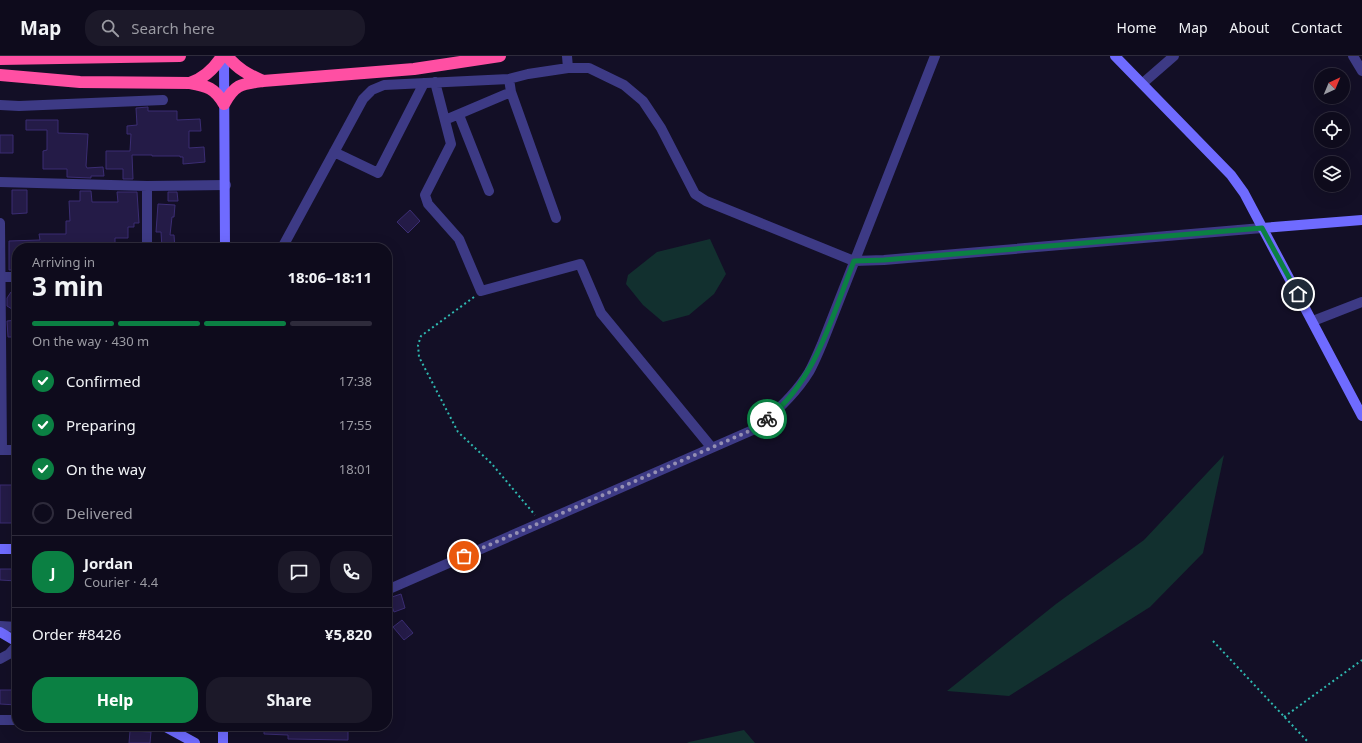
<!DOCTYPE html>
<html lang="en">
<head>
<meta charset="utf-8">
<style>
	body { margin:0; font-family:"Noto Sans",sans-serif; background:#1c1929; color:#f1f3f6; height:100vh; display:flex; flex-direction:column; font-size:15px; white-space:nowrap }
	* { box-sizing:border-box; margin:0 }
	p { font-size:13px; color:#9b9ba3 }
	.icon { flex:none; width:22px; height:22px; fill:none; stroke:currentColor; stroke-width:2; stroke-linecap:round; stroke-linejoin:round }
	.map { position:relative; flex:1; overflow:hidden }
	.details { position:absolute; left:12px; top:187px; width:380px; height:488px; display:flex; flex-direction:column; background:#0e0b1c; border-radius:16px; box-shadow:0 4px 16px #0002,0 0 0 1px #2e2b3b }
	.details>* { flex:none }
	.needle { width:26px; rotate:44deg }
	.tools { position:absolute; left:1314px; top:12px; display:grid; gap:8px }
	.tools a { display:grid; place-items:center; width:36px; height:36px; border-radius:50%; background:#0e0b1c; box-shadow:0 4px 16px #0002,0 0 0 1px #2e2b3b; font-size:20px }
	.pin { position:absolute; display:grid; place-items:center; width:34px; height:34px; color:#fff; margin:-17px; border:2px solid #fff; border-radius:50%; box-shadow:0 1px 4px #0007 }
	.courier { position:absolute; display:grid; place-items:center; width:40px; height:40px; margin:-20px; border:3px solid #0b8043; border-radius:50%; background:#fff; color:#222; box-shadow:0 1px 5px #0007 }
	.summary em { font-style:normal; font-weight:700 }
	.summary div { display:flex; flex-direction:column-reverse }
	.summary { display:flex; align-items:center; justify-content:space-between; height:68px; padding:0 20px }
	h1 { font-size:26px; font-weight:700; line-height:30px }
	.bar { display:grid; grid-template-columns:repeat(4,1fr); gap:6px 4px; align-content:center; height:48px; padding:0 20px }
	.bar i { height:5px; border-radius:3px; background:#2e2b3b }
	.bar .selected { background:#0b8043 }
	.bar p { grid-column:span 4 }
	.line { display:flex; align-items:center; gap:10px; padding:0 20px; border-top:1px solid #2e2b3b }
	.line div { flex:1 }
	.round { display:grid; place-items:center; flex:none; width:42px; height:42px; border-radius:16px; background:#1c1929 }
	ol { padding:0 20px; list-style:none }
	li { display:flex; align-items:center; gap:12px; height:44px }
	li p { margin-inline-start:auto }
	li .icon { padding:4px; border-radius:50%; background:#0b8043; color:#fff; stroke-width:4 }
	li:last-child { color:#9b9ba3 }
	li i { width:22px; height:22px; border:2px solid #2e2b3b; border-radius:50% }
	.cta { display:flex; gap:8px; margin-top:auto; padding:8px 20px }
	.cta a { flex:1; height:46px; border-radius:16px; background:#0b8043; color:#fff; font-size:16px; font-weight:700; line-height:46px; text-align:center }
	.cta a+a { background:#1c1929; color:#f1f3f6 }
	header { display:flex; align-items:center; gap:24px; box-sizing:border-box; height:56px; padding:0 20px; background:#0e0b1c; border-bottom:1px solid #2e2b3b }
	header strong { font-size:19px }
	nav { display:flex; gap:22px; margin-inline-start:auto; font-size:14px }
	.search { width:280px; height:36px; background:#1c1929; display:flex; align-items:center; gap:10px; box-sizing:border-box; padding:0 14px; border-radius:16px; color:#9b9ba3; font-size:15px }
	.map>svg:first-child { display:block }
</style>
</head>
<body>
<header>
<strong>Map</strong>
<div class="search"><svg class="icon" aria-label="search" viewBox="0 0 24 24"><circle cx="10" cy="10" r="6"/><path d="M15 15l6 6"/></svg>Search here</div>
<nav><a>Home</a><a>Map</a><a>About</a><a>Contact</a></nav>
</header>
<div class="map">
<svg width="1362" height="687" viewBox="0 0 1362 687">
	<rect width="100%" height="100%" fill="#130f26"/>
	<!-- green -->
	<path fill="#12302f" d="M710,183L726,218L714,238L689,259L663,266L643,249L626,228L628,219L657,196Z
		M1224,399L1203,497L1150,551L1009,640L947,635L1056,548L1144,484Z
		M744,674L755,687H687L689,686Z"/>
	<!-- building -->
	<path fill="#241b47" stroke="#3b2d73" d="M148,51V55H177V64L200,63L201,75H189V92L204,91L205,106L183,108V101H180V100H152V99H132L133,123H123V113H106V95H130L131,78H127V70L137,69L136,52Z
		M26,64H58V77L88,78L86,110L87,112L103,111L104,120H91V122L67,121V113H43V95L47,94V74H26Z
		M0,79H13V97H0Z
		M12,134H27V157L12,158Z
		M80,135H91L92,146H118L117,136H137L139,167H134V171H128V182H115V192H17V214H9V185L40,184L39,178H66V165H70L69,145H80Z
		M168,136H177L178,145H168Z
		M158,148L175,149L174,161H172L170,179H174L175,192H162L161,176H156Z
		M410,154L420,165L408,177L397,166Z
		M11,236L17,239V256L7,250V242Z
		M17,264V281H8L7,265Z
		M0,429H17V467H0Z
		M0,513H17V525L0,524Z
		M401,538L405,552L394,556L389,542Z
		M402,564L413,577L404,584L393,571Z
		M0,634H17V649L0,648Z
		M264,670H348V684L288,683V679L264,678Z
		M130,675L151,676L150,687H129Z"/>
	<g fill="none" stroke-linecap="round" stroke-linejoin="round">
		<!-- path -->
		<path stroke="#2fb8b0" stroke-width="2" stroke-dasharray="2 3" stroke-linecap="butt" d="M474,241L421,280L418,289L419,301L458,376L491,407L535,459
			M387,515L393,521
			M1213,585L1309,687
			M1284,661L1362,604"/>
		<!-- street -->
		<path stroke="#3d3a85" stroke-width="10" d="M567,0L568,12
			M1353,0L1362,15
			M435,26L451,88L425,139L428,148L459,183L481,235L580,208L601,257L712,392
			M1143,27L1174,0
			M511,36L556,162
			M0,49L19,50L163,44
			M459,59L489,135
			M445,64L511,36L509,23L528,18L568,12H589L624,29L643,45L661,72L695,138L706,145L854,205L884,204L1262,172
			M334,96L378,117L424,27
			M0,126L147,130L226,129
			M147,130V192
			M0,167L2,394
			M282,192L363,43L372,34L384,29L509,23
			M1,221H17
			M1313,265L1362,246
			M0,394H17
			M387,534L755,373C775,357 795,339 809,316C814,307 818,297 822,288L935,0
			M0,570L17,571
			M0,603L9,598L17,589
			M0,664H17"/>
		<!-- secondary -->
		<path stroke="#6f6bff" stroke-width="10" d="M224,0L225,192
			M1115,0L1231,119L1244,137L1362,360
			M1262,172L1362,164
			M0,493H17
			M0,576L17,586
			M164,670L195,687
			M223,687V670"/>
		<!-- highway -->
		<path stroke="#ff4fa3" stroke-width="12" d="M227,0C238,13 247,18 263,25
			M0,3L180,0
			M0,19L80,26L190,27C207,30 215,32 224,48
			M190,27C204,22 214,13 222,0
			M224,48C235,28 241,28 263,25L414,13L500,0"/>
	</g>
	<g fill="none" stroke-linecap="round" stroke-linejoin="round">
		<!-- done -->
		<path stroke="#948fb3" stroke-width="4" stroke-dasharray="0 7.2" d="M464,500L754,373L767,363"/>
		<!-- route -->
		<path stroke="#0b8043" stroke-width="5" d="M767,363C816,325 832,260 854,205L884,204L1262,172L1298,238"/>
	</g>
</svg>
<div class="tools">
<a><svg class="needle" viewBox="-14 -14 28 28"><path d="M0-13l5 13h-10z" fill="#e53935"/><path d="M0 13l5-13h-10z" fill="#9b9ba3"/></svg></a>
<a><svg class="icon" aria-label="locate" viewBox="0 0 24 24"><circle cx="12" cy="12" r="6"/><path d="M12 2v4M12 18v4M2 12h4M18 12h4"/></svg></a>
<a><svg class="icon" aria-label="layers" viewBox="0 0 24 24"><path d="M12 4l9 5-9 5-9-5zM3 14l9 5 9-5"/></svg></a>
</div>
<div class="pin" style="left:464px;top:500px;background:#ea580c"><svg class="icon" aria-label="bag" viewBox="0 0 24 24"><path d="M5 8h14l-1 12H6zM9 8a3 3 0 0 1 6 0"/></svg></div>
<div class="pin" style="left:1298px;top:238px;background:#1f2937"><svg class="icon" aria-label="home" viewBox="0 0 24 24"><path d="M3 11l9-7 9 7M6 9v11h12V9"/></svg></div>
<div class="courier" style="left:767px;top:363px"><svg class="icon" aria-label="bike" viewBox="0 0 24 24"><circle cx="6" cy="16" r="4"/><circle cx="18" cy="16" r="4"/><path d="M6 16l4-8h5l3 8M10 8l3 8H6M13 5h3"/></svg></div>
<section class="details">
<div class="summary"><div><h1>3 min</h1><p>Arriving in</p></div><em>18:06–18:11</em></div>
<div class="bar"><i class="selected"></i><i class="selected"></i><i class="selected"></i><i></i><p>On the way · 430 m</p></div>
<ol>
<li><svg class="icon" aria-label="check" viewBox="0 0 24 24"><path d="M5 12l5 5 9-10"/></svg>Confirmed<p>17:38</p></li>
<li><svg class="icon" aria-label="check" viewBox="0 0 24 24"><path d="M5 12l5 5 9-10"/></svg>Preparing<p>17:55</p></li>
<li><svg class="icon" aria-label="check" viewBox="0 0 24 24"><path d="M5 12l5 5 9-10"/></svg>On the way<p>18:01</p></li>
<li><i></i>Delivered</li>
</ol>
<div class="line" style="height:72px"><b class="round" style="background:#0b8043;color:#fff">J</b><div><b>Jordan</b><p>Courier · 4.4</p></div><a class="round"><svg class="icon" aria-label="chat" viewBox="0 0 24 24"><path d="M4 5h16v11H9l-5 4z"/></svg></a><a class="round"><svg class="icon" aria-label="phone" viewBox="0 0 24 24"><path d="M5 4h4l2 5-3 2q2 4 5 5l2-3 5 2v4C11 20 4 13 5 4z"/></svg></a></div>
<div class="line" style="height:52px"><div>Order #8426</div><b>¥5,820</b></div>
<div class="cta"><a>Help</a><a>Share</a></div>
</section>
</div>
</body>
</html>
